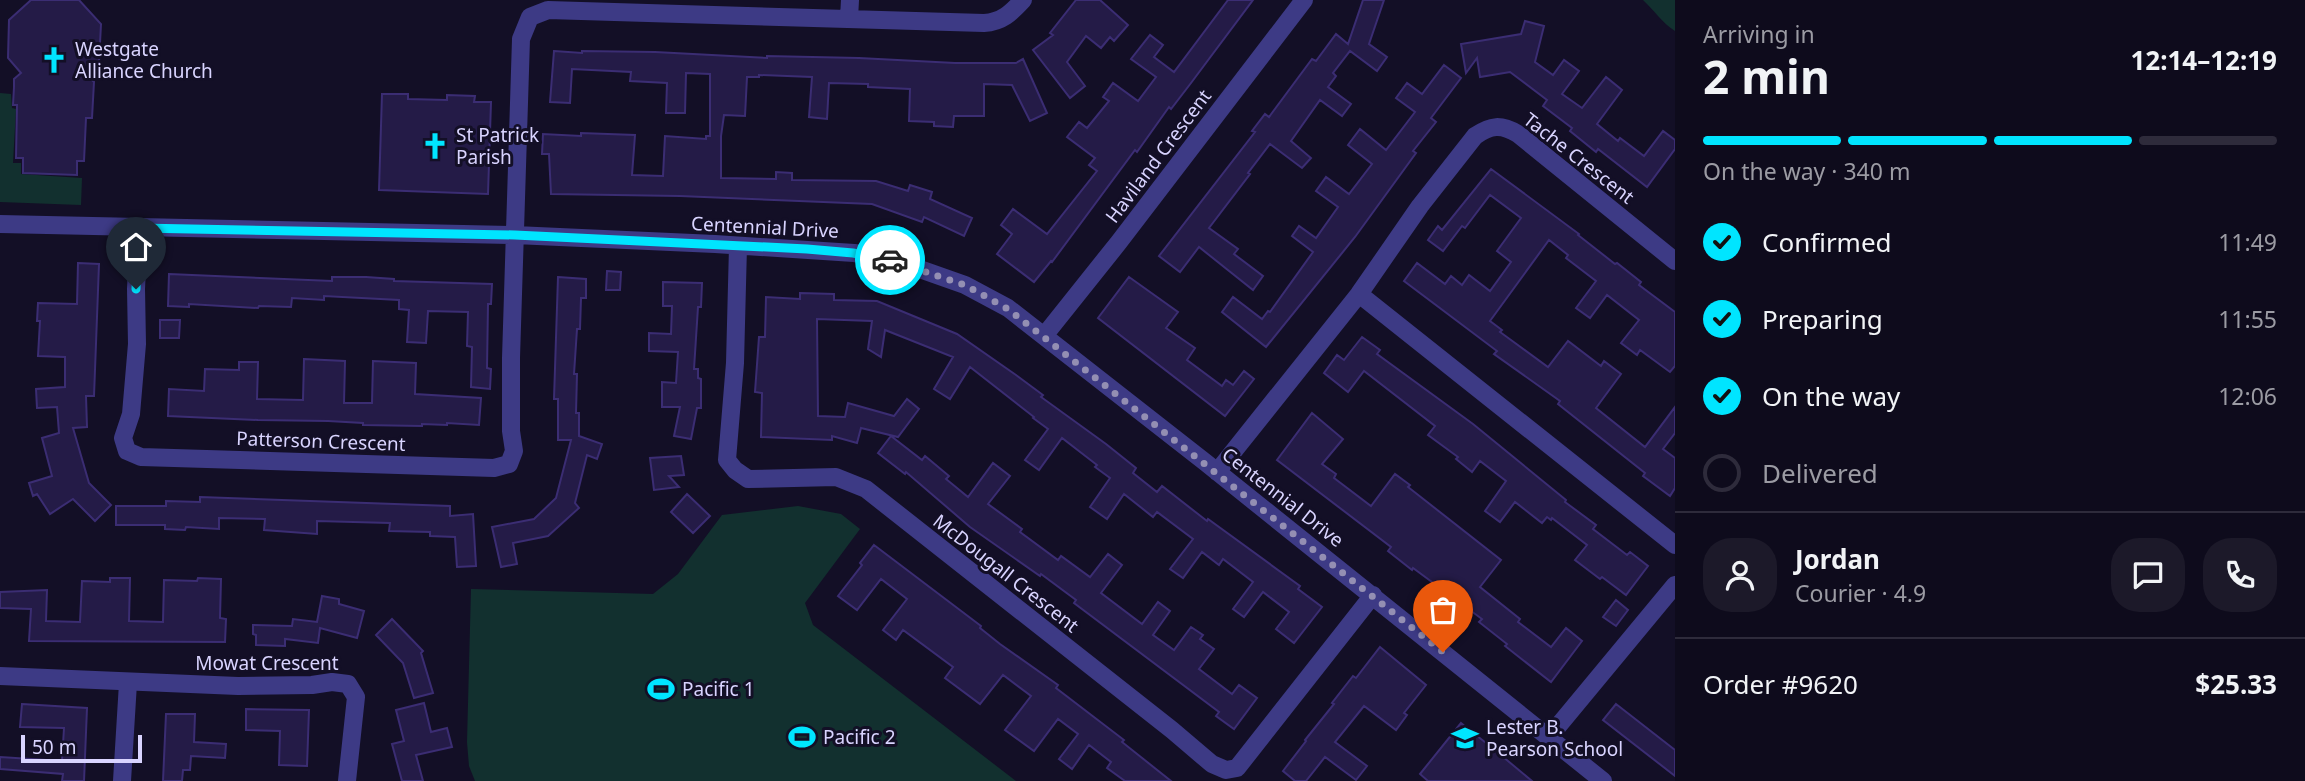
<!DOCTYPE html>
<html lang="en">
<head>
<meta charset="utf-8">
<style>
	body { margin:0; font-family:"Noto Sans",sans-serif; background:#1c1929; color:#f1f3f6; height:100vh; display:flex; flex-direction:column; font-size:26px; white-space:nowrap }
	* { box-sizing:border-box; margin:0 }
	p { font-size:23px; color:#9b9ba3 }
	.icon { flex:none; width:38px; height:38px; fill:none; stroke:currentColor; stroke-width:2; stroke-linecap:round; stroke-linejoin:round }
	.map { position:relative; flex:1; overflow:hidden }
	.details { display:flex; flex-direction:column; background:#0e0b1c; width:630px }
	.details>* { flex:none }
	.scale { position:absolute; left:21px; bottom:18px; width:121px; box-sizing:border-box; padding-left:7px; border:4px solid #d9d4ff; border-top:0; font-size:19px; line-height:24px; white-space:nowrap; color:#d9d4ff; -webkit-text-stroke:5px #130f26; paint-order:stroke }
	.pin { position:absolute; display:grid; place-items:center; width:60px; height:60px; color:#fff; margin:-72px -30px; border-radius:50% 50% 50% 0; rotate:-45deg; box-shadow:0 0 7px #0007 }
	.pin .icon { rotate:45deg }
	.courier { position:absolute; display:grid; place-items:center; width:70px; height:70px; margin:-35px; border:5px solid #00e5ff; border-radius:50%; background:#fff; color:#222; box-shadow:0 2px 9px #0007 }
	.overview em { font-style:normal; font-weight:700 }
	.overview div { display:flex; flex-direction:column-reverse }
	.overview { display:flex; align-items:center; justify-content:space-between; height:119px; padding:0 28px }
	h1 { font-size:46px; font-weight:700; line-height:52px }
	.bar { display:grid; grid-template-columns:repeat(4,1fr); gap:10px 7px; align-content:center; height:84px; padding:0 28px }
	.bar i { height:9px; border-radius:5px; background:#2e2b3b }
	.bar .active { background:#00e5ff }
	.bar p { grid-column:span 4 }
	.line { display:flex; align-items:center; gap:18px; padding:0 28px; border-top:2px solid #2e2b3b }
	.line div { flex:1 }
	.round { display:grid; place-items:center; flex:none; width:74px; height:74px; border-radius:28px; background:#1c1929 }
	ol { padding:0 28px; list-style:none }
	li { display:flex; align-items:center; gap:21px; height:77px }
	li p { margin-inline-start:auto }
	li .icon { padding:7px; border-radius:50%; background:#00e5ff; color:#111; stroke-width:4 }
	li:last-child { color:#9b9ba3 }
	li i { width:38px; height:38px; border:4px solid #2e2b3b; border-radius:50% }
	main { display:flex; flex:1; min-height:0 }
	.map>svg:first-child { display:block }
</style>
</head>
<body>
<main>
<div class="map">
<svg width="1675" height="781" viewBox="0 0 1675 781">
	<rect width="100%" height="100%" fill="#130f26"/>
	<!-- green -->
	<path fill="#12302f" d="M1643,0H1675V31C1662,23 1654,10 1643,0Z
		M0,93L11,94L12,108L16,109L13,163H21V174L82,178L81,205L0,202Z
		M798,506L841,514L860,529L805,603L813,625L1016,781H475L469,766L467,742L471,589L653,594L678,574L722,515Z"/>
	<!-- building -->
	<path fill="#241b47" stroke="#3b2d73" stroke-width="2" d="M31,0H79L101,24L99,62L86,74L94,82L92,118H86L84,161H77V175L23,173V158H16L17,105H13L14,87V79L21,73L8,58L9,20Z
		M1076,0H1100L1128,25L1114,41L1110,37L1101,48L1086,36L1067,62L1085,86L1070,98L1033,50L1053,35L1050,33Z
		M1228,0H1253L1191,83L1171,109L1169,107L1137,152L1135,150L1052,262L1051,261L1034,282L997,254L1012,234L1001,225L1013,209L1047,234L1097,171L1089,165L1095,158L1067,137L1079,122L1087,128L1109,101L1103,97L1113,83L1138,101L1156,77L1131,59L1150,35L1163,45L1154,57L1174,72Z
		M1363,0H1384L1369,44L1387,57L1377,71L1350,51L1333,73L1336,76L1328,87L1351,104L1342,116L1320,100L1291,141L1311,158L1302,168L1270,144L1248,173L1250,174L1209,228L1238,249L1234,254L1263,276L1253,290L1199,247L1180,272L1159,256L1255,132L1252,131L1265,114L1269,117L1312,59L1316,61L1336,34L1348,44Z
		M1525,21L1544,26L1535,62L1553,75L1564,60L1579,71L1562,94L1582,108L1606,77L1622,90L1597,124L1618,141L1620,138L1644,156L1663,131L1675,140V149L1647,187L1598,149L1596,152L1570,131L1572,128L1543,106L1547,100L1510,72L1480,77L1477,58L1466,73L1461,44L1521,34Z
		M554,51L582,53V51L655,52L767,58V56L859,58L955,63H1016L1023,59L1047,113L1030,121L1012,85L984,84V116H954L953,127L934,126V122L909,121L910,89L868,87V84L829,83L827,119L809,117L812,77L759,75V77H747L745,116L724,115L721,136V178L776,179V172L792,173V180L876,181L908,191L910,185L932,192L930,199L972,218L964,236L924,217L922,222L872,204L680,196L551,194L549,154H542L543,134L581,136V133L635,135L632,175L663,176L665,136L706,139V136H710V74L686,73L685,113H666L667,83L630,81L631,72L572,69L570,103L550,102Z
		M1444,65L1461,78L1431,118L1436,122L1413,151L1416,153L1355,237L1266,347L1222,312L1233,297L1262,319L1268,311L1270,312L1313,252L1292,236L1299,226L1316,238L1338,207L1316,191L1326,177L1349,194L1372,164L1348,145L1360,129L1386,150L1415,112L1396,98L1407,83L1422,94Z
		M382,94H408V99L447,100V95L475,96L474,102H491L488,194L379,190Z
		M1491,169L1579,234L1578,235L1615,264L1617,263L1641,282L1639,285L1675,312V366L1670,372L1640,350L1637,355L1621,343L1639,320L1607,295L1590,318L1576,308L1596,281L1566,258L1568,255L1549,240L1490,321L1502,330L1500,332L1548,367L1568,341L1601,366L1604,361L1621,374L1596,408L1645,447L1675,407V433L1663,449L1675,458V488L1670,496L1643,476L1645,473L1558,404L1560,401L1494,354L1497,351L1404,281L1417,263L1445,284L1451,276L1462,285L1469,275L1490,291L1511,262L1497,251L1521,218L1490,195L1465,228L1462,226L1443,251L1428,240L1438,226L1442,230Z
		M78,263L99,264L94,396H86L87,427L73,428L89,483L111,505L95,521L73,499L50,514L37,494L33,496L29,483L52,476L42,438L59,433L57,407L37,408L36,389L65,387V357L38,356L40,321H37L38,303L77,304Z
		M607,271L621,272L620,290H606Z
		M169,274L332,281V277H366L394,279V281L492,284L491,304H488L487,368L491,369L490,389L471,387L472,347L467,346L468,312L428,311L426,343L407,342L409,310L399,309V300L324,296V300L292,298L291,307L259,306L258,308L189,304V307L168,306Z
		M558,277L586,279V298H581L580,329H577L574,374H577L576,413H579V436L602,444L597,459L587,455L575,503L579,508L548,536L513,543L517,564L501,567L492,527L534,519L556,498L571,440H558V399H554Z
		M1129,277L1178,312L1166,328L1195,348L1187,360L1222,386L1226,380L1233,385L1244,371L1254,379L1225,416L1098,318Z
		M663,282L702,283L701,307H698L694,369H698V378L701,379V408H697L691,439L674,436L680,407H662V382L676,383L678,352L649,351V333L671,334L672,306H663Z
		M800,293L834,294V300L877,301L957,334L1016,375L1043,395L1041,397L1106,444L1136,468L1133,473L1157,492L1162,486L1207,521L1208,519L1300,586L1298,589L1322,607L1294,643L1276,629L1289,612L1263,592L1244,617L1233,609L1253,582L1223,559L1219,565L1202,552L1183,578L1170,569L1193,539L1157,512L1153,517L1124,494L1107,519L1090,507L1110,478L1095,467L1097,465L1062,438L1039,470L1025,460L1048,429L1033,418L1034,417L970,367L950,399L934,389L953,357L885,330L881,357L868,349L872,321L817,319L818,416L845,417L848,403L894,416L907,399L919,409L898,437L861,428L857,443L832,436V440L761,437L762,393L755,392L759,337H765L766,297L800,299Z
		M160,320H180L179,338H160Z
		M1362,337L1380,350L1377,354L1473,424L1566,500L1565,502L1596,525L1593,529L1627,555L1630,552L1648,566L1626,595L1602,577L1600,579L1575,560L1587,545L1552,518L1551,520L1547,517L1542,523L1515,502L1500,522L1485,511L1506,481L1480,461L1472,472L1456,459L1458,457L1428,435L1435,426L1364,371L1348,392L1324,373L1337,355L1344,360Z
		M304,359L345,361L344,403H372L373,361L416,363L415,394L481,398L479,425L447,423V425L422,424V426L363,425V423L328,421L258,420L168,416L169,389L204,391L205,369L239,370V362H258L257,399L303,400Z
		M1312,413L1343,439L1322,464L1336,474L1334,478L1371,506L1395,474L1410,485L1408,487L1501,560L1480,587L1520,619L1518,622L1551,647L1566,628L1582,641L1551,682L1505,646L1507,644L1479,622L1482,619L1413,568L1412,570L1388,551L1391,547L1277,460Z
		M891,436L922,460L925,456L949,476L946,479L968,497L993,463L1010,476L988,504L1022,529L1020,532L1058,560L1061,556L1090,577L1108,554L1122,565L1101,593L1142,624L1158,602L1170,611L1153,635L1174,650L1191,627L1203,635L1200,639L1214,649L1199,669L1232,694L1239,685L1257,698L1234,729L1216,716L1219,712L1074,603L1076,600L1041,574L1040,576L970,527L906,472L905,474L878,453Z
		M681,456L684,475L669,476L679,487L654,490L650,458Z
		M687,494L710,516L693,533L671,512Z
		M200,497L450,506V516L473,514L476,566L457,567L455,537L430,536V532L389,531L390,523L317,521V534L264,530L265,519L219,518V529L186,527L185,530L165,529V525H116V506H166V501L200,502Z
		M874,545L981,626L980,628L1000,644L1058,685L1056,688L1124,740L1122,742L1171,781H1125L1107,768L1111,762L1089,745L1072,769L1059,759L1078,734L1058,719L1034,751L1005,730L1031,696L1003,675L980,704L945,678L953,667L903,630L896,640L883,630L907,599L881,579L857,610L838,596L862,565L860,563Z
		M110,578H130L129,621L163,622L164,580L197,581L198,578L221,579L220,618L226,619L225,642L29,641L31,609L0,608V592L47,590L46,621L80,622L82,581L110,582Z
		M322,596L339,599V604L364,611L357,638L320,628L318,643L285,639V646L256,645V635L253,634V625L292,626L293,619L317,622Z
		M1616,600L1628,610L1616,626L1603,617Z
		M392,619L423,651L421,653L433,693L414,698L403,663L376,635Z
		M1380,647L1426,685L1404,713L1407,715L1396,730L1364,706L1335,742L1367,766L1356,780L1325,757L1306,781H1295L1283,771L1306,741L1305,740L1334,704L1332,703L1353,676L1356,678Z
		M424,703L431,732L447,728L452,747L416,755L423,781H402L392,744L404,741L396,710Z
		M22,704L87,708L84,781H62L63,774L0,769V757L62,761L64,728L20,727Z
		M1616,704L1675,750V776L1603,720Z
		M246,709L309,710L307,766L279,765L280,731L246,730Z
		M166,714H195L194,742L226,744L225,758L191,756L190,770H183L182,781H163Z
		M1461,723L1496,751L1532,781H1428L1420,774Z"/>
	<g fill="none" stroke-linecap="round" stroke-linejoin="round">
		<!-- minor -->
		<path stroke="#3d3a85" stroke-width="18" d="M849,19L850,0
			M0,224L515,235L715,244L854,253L880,257L914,267L965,285L1008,308L1205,462L1603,781
			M139,228L136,289L137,344L131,414L123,438L127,451L141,457L494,468L509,464L514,451L511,431V358L521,39L530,17L548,10L984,23C1002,22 1011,13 1023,0
			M738,246L735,363L727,460L735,470L748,479L836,477L866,489L1172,730L1212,764L1226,770L1237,768L1373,595
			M1359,294L1675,545
			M1044,336L1119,242L1304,0
			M1217,472L1359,294L1420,206L1475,136C1491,125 1501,124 1518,134L1675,261
			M0,676L238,686L312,685L332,682L348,684L356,697L347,781
			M1549,737L1675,585
			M122,781L128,683"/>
	</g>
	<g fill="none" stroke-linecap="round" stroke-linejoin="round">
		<!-- done -->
		<path stroke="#948fb3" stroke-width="7" stroke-dasharray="0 12.6" d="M890,260L965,285L1008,309L1443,652"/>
		<!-- route -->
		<path stroke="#00e5ff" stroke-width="9" d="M136,289L139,228L515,235L807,249L853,253L890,260"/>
	</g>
	<!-- icons -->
	<defs>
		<symbol id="church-bare" viewBox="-9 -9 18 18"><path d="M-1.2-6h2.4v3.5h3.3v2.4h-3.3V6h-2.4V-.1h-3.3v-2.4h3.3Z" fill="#00e5ff" stroke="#130f26" stroke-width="2.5" paint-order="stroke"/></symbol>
		<symbol id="stadium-bare" viewBox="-9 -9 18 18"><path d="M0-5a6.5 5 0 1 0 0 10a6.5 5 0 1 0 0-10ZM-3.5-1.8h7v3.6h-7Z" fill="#00e5ff" stroke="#130f26" stroke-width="2.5" paint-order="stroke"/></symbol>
		<symbol id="school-bare" viewBox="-9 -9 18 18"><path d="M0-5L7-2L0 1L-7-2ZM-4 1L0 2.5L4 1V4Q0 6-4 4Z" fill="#00e5ff" stroke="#130f26" stroke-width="2.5" paint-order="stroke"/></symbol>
	</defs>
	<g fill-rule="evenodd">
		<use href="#church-bare" x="35" y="41" width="38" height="38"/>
		<use href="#church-bare" x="416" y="127" width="38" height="38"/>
		<use href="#stadium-bare" x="642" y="670" width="38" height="38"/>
		<use href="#stadium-bare" x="783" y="718" width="38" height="38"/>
		<use href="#school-bare" x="1446" y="719" width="38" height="38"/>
	</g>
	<g text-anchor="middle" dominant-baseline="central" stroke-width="6" stroke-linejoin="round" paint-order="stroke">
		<!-- poi labels -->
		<g font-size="19" fill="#d9d4ff" stroke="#130f26" text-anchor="start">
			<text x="75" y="49">Westgate<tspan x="75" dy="22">Alliance Church</tspan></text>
			<text x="456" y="135">St Patrick<tspan x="456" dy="22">Parish</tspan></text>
			<text x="682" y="689">Pacific 1</text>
			<text x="1486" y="727">Lester B.<tspan x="1486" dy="22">Pearson School</tspan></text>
			<text x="823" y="737">Pacific 2</text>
		</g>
		<!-- street labels -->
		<g font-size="19" fill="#d9d4ff" stroke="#130f26">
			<text transform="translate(1158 156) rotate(-53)">Haviland Crescent</text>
			<text transform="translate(1579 158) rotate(38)">Tache Crescent</text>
			<text transform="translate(765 227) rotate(3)">Centennial Drive</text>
			<text transform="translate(321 441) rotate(2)">Patterson Crescent</text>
			<text transform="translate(1283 497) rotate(38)">Centennial Drive</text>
			<text transform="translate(1006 573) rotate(38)">McDougall Crescent</text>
			<text x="267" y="663">Mowat Crescent</text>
		</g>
	</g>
</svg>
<div class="scale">50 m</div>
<div class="pin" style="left:1443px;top:652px;background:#ea580c"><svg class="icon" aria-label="bag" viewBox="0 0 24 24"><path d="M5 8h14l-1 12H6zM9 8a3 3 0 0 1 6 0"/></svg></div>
<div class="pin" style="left:136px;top:289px;background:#1f2937"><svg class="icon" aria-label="home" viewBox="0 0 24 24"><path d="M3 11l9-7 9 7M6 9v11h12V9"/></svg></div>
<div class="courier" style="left:890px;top:260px"><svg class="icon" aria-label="car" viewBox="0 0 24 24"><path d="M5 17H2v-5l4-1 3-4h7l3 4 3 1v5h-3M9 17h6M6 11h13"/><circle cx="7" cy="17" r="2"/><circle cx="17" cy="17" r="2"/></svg></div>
</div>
<section class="details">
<div class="overview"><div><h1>2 min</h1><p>Arriving in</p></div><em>12:14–12:19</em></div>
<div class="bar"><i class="active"></i><i class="active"></i><i class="active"></i><i></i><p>On the way · 340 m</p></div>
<ol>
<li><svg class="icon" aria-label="check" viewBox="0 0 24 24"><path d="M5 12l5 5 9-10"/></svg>Confirmed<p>11:49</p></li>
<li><svg class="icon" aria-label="check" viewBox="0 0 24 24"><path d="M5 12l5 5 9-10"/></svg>Preparing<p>11:55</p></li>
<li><svg class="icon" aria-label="check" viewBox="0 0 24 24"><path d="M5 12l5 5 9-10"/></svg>On the way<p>12:06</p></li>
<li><i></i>Delivered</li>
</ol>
<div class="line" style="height:126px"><a class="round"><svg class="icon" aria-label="person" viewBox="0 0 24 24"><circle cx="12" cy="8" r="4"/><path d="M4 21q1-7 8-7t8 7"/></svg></a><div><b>Jordan</b><p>Courier · 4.9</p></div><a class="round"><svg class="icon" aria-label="chat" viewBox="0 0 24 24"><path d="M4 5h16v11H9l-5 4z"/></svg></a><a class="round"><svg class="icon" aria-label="phone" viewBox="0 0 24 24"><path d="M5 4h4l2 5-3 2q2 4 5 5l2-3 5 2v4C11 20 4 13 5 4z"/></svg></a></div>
<div class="line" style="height:91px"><div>Order #9620</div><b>$25.33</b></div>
</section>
</main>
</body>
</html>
